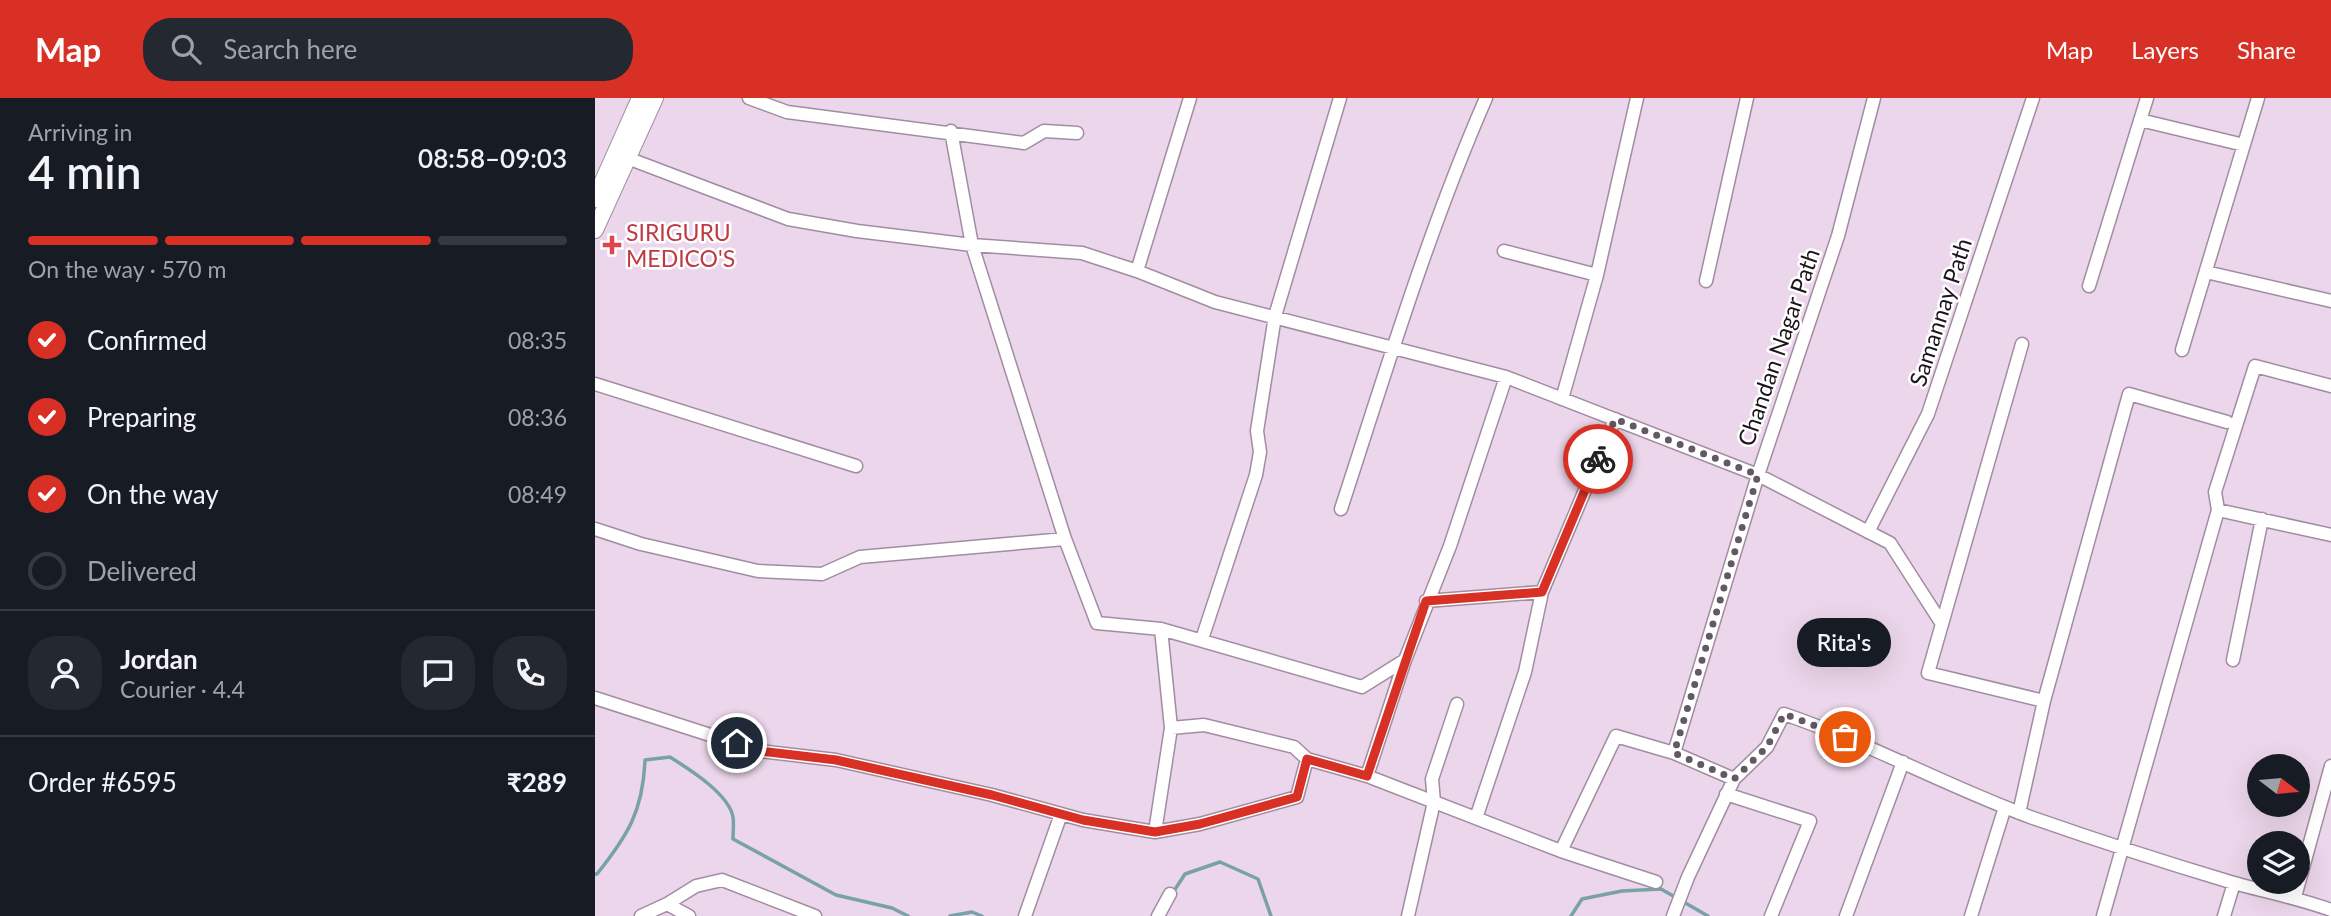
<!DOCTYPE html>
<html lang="en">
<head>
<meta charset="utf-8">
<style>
	body { margin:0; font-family:Lato,sans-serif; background:#242831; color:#f1f3f6; height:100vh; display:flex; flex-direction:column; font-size:26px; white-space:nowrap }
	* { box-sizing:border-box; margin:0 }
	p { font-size:23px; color:#9ea1a6 }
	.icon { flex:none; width:38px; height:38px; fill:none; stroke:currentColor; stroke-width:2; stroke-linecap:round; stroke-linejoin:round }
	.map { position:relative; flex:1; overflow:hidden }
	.drawer { display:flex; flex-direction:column; background:#171b24; width:595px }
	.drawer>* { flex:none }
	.needle { width:46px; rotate:106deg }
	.tools { position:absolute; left:1652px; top:656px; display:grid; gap:14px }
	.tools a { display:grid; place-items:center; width:63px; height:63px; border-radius:50%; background:#171b24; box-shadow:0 7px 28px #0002; font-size:35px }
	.pin { position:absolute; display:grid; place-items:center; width:60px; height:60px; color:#fff; margin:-30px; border:4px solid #fff; border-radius:50%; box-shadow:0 2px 7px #0007 }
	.courier { position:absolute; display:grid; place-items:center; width:70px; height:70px; margin:-35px; border:5px solid #d93025; border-radius:50%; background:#fff; color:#222; box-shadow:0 2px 9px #0007 }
	.bubble { position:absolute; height:49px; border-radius:24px; background:#171b24; box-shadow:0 7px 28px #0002; font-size:23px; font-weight:600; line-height:49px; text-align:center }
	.head em { font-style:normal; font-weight:600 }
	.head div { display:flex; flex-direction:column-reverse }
	.head { display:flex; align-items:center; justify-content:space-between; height:119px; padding:0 28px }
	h1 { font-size:46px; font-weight:600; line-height:52px }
	.bar { display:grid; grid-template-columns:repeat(4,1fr); gap:10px 7px; align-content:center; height:84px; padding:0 28px }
	.bar i { height:9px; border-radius:5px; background:#363941 }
	.bar .on { background:#d93025 }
	.bar p { grid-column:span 4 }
	.line { display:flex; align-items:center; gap:18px; padding:0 28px; border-top:2px solid #363941 }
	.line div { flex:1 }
	.round { display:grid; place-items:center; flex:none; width:74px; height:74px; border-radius:28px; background:#242831 }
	ol { padding:0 28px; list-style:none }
	li { display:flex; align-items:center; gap:21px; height:77px }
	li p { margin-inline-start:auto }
	li .icon { padding:7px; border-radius:50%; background:#d93025; color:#fff; stroke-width:4 }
	li:last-child { color:#9ea1a6 }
	li i { width:38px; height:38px; border:4px solid #363941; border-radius:50% }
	header { display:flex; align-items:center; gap:42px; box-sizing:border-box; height:98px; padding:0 35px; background:#d93025; color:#fff }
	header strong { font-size:33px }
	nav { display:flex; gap:38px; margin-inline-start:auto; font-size:24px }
	.search { width:490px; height:63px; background:#242831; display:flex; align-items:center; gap:18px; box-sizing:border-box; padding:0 24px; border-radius:28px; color:#9ea1a6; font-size:26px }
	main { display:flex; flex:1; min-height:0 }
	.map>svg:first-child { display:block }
</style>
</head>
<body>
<header>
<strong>Map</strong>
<div class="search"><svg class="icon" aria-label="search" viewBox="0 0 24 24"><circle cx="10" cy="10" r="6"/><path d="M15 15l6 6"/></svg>Search here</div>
<nav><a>Map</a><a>Layers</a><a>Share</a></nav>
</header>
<main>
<section class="drawer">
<div class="head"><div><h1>4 min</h1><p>Arriving in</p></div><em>08:58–09:03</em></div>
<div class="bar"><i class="on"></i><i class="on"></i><i class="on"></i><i></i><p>On the way · 570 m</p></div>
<ol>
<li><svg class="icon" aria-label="check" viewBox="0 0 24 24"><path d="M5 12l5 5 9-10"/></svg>Confirmed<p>08:35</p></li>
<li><svg class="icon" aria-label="check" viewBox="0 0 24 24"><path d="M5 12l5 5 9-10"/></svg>Preparing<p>08:36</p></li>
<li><svg class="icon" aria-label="check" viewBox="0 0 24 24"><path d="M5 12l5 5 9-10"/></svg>On the way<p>08:49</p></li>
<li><i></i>Delivered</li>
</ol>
<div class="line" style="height:126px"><a class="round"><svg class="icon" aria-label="person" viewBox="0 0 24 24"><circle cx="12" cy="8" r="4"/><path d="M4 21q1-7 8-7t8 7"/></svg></a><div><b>Jordan</b><p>Courier · 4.4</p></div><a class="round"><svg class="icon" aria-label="chat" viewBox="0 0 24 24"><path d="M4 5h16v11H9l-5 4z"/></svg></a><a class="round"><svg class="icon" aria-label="phone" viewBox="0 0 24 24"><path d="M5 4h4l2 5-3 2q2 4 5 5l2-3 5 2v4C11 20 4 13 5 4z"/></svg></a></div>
<div class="line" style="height:91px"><div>Order #6595</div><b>₹289</b></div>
</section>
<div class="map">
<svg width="1736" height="818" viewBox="0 0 1736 818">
	<rect width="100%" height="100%" fill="#ecd6eb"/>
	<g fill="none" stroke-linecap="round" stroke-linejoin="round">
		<!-- stream -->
		<path stroke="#78a1a8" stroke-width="3.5" d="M0,776H2C33,737 48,713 50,662L75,659C94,671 134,696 138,719C139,726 138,734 138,741L241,797L297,810L313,818
			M577,796L590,776L625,764L663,781L676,818
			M1087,803L1113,818
			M355,818L377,814L387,818
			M976,818L987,801L1027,793L1066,791L1080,799"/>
		<defs>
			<path id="street" d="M154,0L192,14L429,45L449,33L482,35
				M1545,22L1649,47
				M356,33L377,147L470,441L502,525L566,531L767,589L810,562L855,448L911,279
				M27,58L193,121L262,133L377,147L487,155L542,173L620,204L911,279L1163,377L1295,445L1347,526
				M909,153L1002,177
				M542,173L595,0
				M1611,174L1736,203
				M1111,183L1152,0
				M1494,188L1552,0
				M1587,252L1663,0
				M0,286L261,368
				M967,301L1002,177L1042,0
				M746,411C791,273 833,133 891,0
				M1623,412L1736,437
				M0,431L46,446L163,473L227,476L265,459L470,441
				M1273,434L1333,316L1438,0
				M831,503L947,494
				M607,541L661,377L665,354L662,333L680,218L745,0
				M1638,562L1667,421
				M0,600L165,653L241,662L397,697L488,722L560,734L605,726L702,699L712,661L772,678L810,562
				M1449,603L1534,296L1632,324
				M576,630L609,627L699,649L712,661
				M1079,655L1139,681
				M772,678L966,753L1021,638L1079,655L1163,377L1243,138L1279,0
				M1131,696L1215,723L1176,818
				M1424,715L1449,603L1333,575L1427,246
				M881,720L930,574L947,494L1020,321
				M560,734L576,630L566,531
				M966,753L1061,784
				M1700,799L1736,668
				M72,806L101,788L127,782L220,818
				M46,818L72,806L94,818
				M430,818L466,716
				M563,818L575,796
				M813,818L839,704L837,681L862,606
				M1078,818L1093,779L1139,681L1172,649L1189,616C1274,645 1353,689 1438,720C1501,742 1565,763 1629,782C1665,793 1701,799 1736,812
				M1251,818L1308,664
				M1376,818L1410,709
				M1508,818L1623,412L1620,394L1660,268L1736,288
				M1629,818L1639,785"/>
			<path id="secondary" d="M0,101L45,0
				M0,132L60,0"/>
		</defs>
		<!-- street casing -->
		<use href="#street" stroke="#a18da0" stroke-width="15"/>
		<!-- secondary casing -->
		<use href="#secondary" stroke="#a18da0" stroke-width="18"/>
		<!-- street -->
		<use href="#street" stroke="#fff" stroke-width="12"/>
		<!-- secondary -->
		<use href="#secondary" stroke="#fff" stroke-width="16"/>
	</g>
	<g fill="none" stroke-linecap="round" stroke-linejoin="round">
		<!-- done -->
		<path stroke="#645864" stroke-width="7" stroke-dasharray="0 12.6" d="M1003,361L1020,321L1163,377L1079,655L1139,681L1172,649L1189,616L1250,639"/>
		<!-- route -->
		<path stroke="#d93025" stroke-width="9" d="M142,645L165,653L241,662L397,697L488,722L560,734L605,726L702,699L712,661L772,678L831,503L947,494L1003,361"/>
	</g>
	<!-- markers -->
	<path fill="#e0444e" stroke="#fff" stroke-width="2.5" d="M13.5 136.5h7v7h7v7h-7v7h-7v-7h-7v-7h7z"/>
	<g text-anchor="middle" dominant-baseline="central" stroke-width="5" stroke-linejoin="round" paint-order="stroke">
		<!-- health labels -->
		<g font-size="23" fill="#be3a42" stroke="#fff" text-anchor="start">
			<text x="31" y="134">SIRIGURU<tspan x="31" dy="26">MEDICO'S</tspan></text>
		</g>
		<!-- street labels -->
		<g font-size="23" fill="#1b141b" stroke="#fff">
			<text transform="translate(1345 214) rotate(-72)">Samannay Path</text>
			<text transform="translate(1183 249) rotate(-71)">Chandan Nagar Path</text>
		</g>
	</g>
</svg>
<div class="tools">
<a><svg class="needle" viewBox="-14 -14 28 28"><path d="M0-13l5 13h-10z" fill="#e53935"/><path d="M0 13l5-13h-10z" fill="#9ea1a6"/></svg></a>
<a><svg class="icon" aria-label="layers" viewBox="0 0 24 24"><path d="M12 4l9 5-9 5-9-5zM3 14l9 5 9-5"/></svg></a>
</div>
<div class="pin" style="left:1250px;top:639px;background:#ea580c"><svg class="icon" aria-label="bag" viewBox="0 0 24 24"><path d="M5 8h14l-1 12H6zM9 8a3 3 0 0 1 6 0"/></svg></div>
<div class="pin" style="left:142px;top:645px;background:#1f2937"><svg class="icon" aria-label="home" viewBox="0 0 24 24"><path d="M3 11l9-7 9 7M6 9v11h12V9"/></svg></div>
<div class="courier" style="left:1003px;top:361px"><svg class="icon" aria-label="bike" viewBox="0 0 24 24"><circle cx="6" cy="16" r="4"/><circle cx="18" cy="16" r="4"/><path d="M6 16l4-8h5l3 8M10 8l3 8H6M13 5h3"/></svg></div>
<div class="bubble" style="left:1202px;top:520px;width:94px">Rita's</div>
</div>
</main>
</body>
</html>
